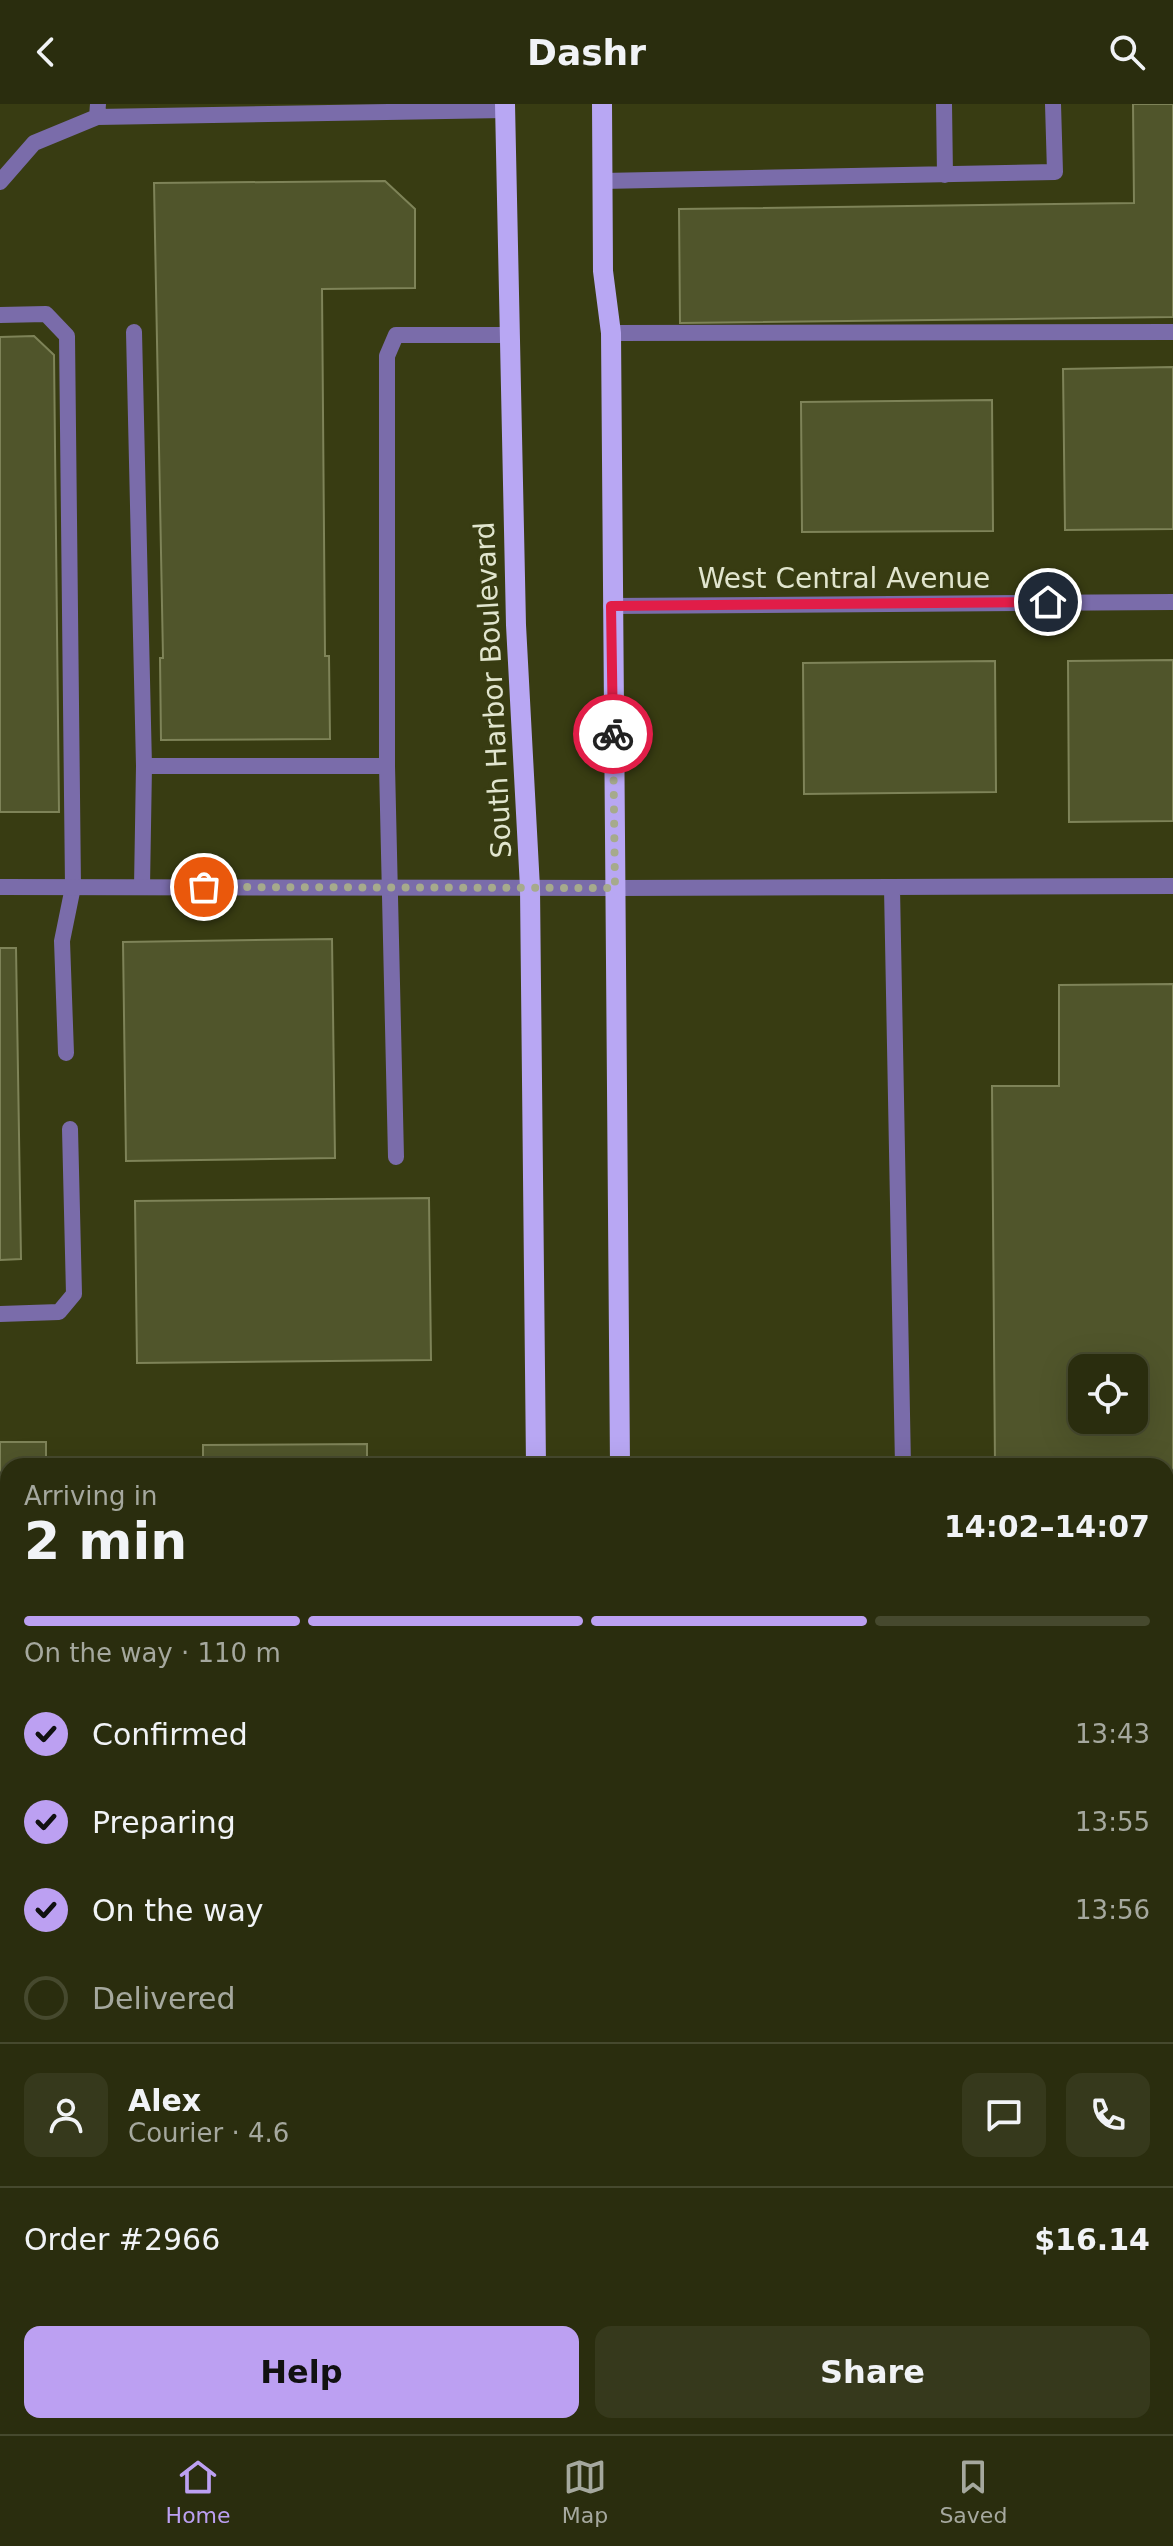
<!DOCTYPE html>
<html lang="en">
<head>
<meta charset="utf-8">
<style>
	body { margin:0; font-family:"DejaVu Sans",sans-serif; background:#36391c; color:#f1f3f6; height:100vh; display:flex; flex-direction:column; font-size:30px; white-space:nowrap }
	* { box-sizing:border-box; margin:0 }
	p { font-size:26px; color:#a5a89e }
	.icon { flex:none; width:44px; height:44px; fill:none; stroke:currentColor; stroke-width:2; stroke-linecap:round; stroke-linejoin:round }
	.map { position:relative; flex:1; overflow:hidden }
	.drawer { position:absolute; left:0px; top:1354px; width:1174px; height:976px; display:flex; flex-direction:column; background:#2a2d0e; border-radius:24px 24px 0 0; box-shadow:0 8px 32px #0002,0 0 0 2px #46492e }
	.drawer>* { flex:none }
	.buttons { position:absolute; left:1068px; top:1250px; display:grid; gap:16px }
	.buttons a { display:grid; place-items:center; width:80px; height:80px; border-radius:16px; background:#2a2d0e; box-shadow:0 8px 32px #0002,0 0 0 2px #46492e; font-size:40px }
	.pin { position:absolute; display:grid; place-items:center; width:68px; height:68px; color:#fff; margin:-34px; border:4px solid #fff; border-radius:50%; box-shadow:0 2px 8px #0007 }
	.courier { position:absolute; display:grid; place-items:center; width:80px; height:80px; margin:-40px; border:6px solid #e11d48; border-radius:50%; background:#fff; color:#222; box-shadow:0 2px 10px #0007 }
	.overview em { font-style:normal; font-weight:700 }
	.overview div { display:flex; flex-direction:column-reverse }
	.overview { display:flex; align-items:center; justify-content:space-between; height:136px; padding:0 24px }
	h1 { font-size:52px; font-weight:700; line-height:60px }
	.bar { display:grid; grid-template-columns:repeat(4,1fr); gap:12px 8px; align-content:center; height:96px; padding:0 24px }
	.bar i { height:10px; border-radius:6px; background:#46492e }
	.bar .selected { background:#bca0f2 }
	.bar p { grid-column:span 4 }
	.line { display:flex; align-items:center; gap:20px; padding:0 24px; border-top:2px solid #46492e }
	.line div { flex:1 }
	.round { display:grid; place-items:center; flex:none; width:84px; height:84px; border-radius:16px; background:#36391c }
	ol { padding:0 24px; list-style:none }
	li { display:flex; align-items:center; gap:24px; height:88px }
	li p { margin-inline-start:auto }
	li .icon { padding:8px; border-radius:50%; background:#bca0f2; color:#111; stroke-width:4 }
	li:last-child { color:#a5a89e }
	li i { width:44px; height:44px; border:4px solid #46492e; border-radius:50% }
	.primary-button { display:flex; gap:16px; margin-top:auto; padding:16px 24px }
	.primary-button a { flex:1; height:92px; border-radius:16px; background:#bca0f2; color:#111; font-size:32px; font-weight:700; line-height:92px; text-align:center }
	.primary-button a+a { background:#36391c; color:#f1f3f6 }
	header { display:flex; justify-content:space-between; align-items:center; height:104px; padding:0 24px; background:#2a2d0e; font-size:36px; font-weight:700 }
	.dock { display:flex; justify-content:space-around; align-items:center; height:112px; border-top:2px solid #46492e; background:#2a2d0e; font-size:22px; color:#a5a89e }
	.dock a { display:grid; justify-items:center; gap:4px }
	.dock .selected { color:#bca0f2 }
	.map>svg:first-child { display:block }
</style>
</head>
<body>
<header><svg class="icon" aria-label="back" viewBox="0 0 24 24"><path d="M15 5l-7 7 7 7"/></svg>Dashr<svg class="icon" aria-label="search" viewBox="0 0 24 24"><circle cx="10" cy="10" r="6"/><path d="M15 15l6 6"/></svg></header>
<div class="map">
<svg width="1173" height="2330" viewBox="0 0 1173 2330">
	<rect width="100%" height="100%" fill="#383c12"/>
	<!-- building -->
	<path fill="#50552b" stroke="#7e8358" stroke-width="2" fill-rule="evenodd" d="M1133,0H1173V213L680,219L679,105L1134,99Z
		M385,77L415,105V184L322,185L325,552H329L330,635L161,636L160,554H163L154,79Z
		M34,232L54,251L59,708H0V233Z
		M1173,263V425L1065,426L1063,265Z
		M992,296L993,427L802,428L801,298Z
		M1173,556V717L1069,718L1068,557Z
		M995,557L996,688L804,690L803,559Z
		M332,835L335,1054L126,1057L123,838Z
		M0,844H16L21,1155L0,1156Z
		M1173,880V1565H1166V1362H995L992,982H1059V881ZM1082,1264H1134V1316H1082Z
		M429,1094L431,1256L137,1259L135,1097Z
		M0,1338H46V1362H8V1472H0Z
		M367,1340V1362H203V1341Z
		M8,1954V2089H0V1955Z
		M1166,2038H1173V2330H789V2322H1166Z
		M0,2235H8V2322H32V2330H0Z
		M112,2322H373V2330H112Z"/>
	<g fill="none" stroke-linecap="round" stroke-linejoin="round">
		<!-- service -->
		<path stroke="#7a6caa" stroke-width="16" d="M98,0L97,13L505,6
			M944,0L945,71
			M602,77L1055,68L1053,0
			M0,78L34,39L97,13
			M0,211L46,210L67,232L73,783L62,837L66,949
			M134,228L144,662
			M611,229L1173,228
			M387,662L396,1053
			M142,783L144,662H387V252L396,231H510
			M615,784L1173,782
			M892,784L903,1362
			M0,1210L59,1208L74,1190L70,1025
			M1166,1696H1173
			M1166,1992L1173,1991
			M0,2205L8,2204
			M75,2322V2330
			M399,2322V2330
			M727,2322V2330"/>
		<!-- minor -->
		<path stroke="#7a6caa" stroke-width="16" d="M611,502L1173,498
			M0,783L615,784"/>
		<!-- primary -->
		<path stroke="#b8a7f3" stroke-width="20" d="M505,0L516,521L530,784L536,1362
			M602,0L603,167L611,229L620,1362
			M629,2322V2330
			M537,2330V2322"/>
	</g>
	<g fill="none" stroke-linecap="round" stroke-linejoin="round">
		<!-- done -->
		<path stroke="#a6aa8c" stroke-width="8" stroke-dasharray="0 14.4" d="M204,783L615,784L613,630"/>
		<!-- route -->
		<path stroke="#e11d48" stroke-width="10" d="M613,630L611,502L1048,498"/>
	</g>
	<g text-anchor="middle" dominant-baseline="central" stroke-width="6" stroke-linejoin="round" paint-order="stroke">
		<!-- street labels -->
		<g font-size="28" fill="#e1e5ce" stroke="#383c12">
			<text x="844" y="474">West Central Avenue</text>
			<text transform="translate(493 586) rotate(-93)">South Harbor Boulevard</text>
		</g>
	</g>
</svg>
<div class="buttons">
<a><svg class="icon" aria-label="locate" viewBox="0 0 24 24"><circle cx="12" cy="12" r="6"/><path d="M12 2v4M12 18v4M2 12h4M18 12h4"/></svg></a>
</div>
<div class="pin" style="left:204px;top:783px;background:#ea580c"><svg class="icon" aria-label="bag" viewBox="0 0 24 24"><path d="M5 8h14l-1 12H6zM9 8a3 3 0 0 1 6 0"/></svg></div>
<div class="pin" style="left:1048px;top:498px;background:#1f2937"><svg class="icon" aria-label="home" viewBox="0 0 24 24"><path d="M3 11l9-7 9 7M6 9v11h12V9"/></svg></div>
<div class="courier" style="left:613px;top:630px"><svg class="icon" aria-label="bike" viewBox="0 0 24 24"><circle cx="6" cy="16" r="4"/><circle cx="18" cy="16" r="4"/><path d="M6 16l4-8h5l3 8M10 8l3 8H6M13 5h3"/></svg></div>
<section class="drawer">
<div class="overview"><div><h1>2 min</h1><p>Arriving in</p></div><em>14:02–14:07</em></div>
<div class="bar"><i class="selected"></i><i class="selected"></i><i class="selected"></i><i></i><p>On the way · 110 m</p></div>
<ol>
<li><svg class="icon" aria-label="check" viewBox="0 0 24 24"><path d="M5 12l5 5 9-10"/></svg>Confirmed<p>13:43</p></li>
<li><svg class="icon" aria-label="check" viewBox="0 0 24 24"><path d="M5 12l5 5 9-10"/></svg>Preparing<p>13:55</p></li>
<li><svg class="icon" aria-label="check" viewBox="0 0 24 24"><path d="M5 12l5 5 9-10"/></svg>On the way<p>13:56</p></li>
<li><i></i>Delivered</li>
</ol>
<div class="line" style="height:144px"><a class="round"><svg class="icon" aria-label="person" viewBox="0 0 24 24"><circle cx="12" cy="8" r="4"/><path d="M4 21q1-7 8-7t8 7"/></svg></a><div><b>Alex</b><p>Courier · 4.6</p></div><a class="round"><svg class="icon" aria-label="chat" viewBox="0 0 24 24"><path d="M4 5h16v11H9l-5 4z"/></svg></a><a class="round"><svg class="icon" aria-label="phone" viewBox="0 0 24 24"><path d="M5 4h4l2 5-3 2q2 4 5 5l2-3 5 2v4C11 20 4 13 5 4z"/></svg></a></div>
<div class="line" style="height:104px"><div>Order #2966</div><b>$16.14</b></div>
<div class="primary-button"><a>Help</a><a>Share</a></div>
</section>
</div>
<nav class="dock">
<a class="selected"><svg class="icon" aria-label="home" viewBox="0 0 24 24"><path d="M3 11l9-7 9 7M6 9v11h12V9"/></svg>Home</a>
<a><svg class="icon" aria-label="map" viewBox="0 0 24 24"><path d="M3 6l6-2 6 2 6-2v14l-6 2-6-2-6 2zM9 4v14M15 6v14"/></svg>Map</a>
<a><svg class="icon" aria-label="saved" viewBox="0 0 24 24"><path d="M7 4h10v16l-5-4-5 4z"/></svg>Saved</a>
</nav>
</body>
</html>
